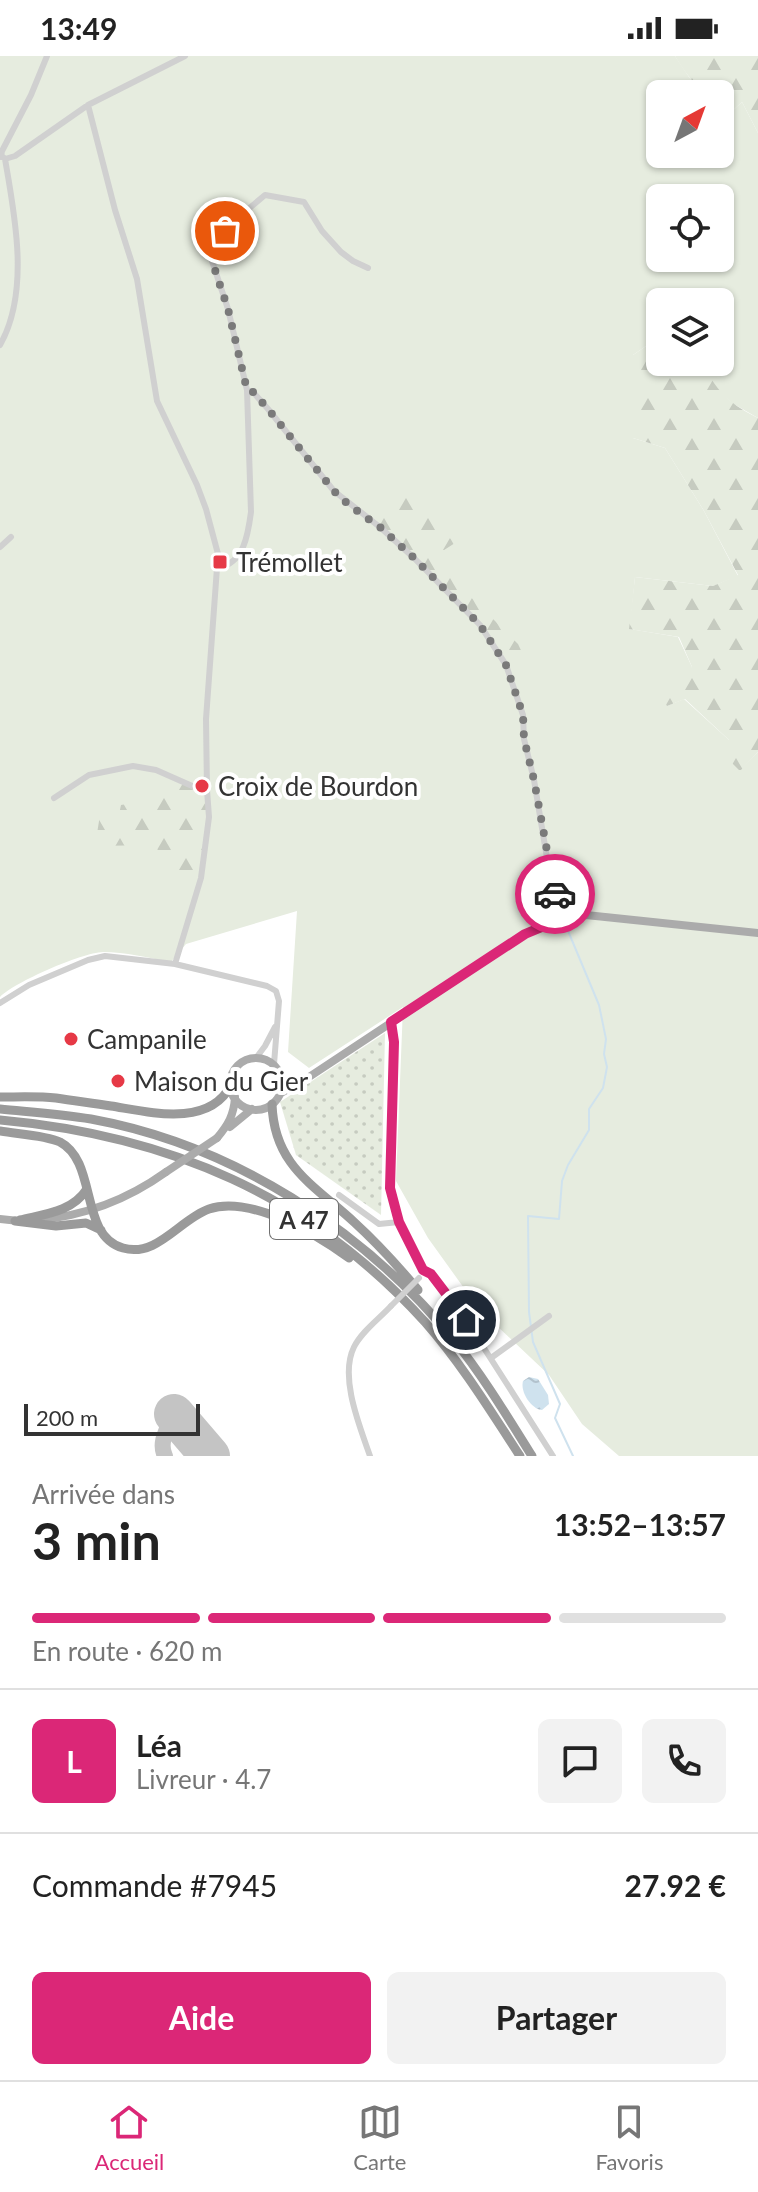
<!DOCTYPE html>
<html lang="fr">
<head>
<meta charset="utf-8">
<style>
	body { margin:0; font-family:Lato,sans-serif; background:#f2f2f2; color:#222; height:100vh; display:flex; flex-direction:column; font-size:30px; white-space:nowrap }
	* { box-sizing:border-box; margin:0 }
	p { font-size:26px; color:#767676 }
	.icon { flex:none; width:44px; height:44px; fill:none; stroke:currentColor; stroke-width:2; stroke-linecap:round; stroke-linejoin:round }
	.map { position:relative; height:1400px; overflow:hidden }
	.sheet { display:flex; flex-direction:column; background:#fff; flex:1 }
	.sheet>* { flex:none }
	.needle { width:52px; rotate:41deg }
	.controls { position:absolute; left:646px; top:24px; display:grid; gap:16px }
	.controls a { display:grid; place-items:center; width:88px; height:88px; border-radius:12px; background:#fff; box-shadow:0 2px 6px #0004; font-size:40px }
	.scale { position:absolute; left:24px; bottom:20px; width:176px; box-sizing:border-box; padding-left:8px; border:4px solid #333; border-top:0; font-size:22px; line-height:28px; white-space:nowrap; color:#333; -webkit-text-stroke:6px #fff; paint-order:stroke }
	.pin { position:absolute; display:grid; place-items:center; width:68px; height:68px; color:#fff; margin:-34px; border:4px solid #fff; border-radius:50%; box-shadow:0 2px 8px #0007 }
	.courier { position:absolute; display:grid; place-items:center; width:80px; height:80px; margin:-40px; border:6px solid #db2777; border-radius:50%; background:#fff; color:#222; box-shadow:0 2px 10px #0007 }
	.head em { font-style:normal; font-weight:700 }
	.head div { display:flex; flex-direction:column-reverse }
	.head { display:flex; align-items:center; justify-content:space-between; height:136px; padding:0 32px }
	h1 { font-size:52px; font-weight:700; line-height:60px }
	.bar { display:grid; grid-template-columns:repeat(4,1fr); gap:12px 8px; align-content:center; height:96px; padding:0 32px }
	.bar i { height:10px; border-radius:6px; background:#e0e0e0 }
	.bar .selected { background:#db2777 }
	.bar p { grid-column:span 4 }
	.line { display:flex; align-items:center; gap:20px; padding:0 32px; border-top:2px solid #e0e0e0 }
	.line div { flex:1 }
	.round { display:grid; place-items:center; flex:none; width:84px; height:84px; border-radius:12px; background:#f2f2f2 }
	.primary-button { display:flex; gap:16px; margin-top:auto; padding:16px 32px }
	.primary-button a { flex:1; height:92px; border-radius:12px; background:#db2777; color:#fff; font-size:32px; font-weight:700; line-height:92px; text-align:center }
	.primary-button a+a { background:#f2f2f2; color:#222 }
	.status { display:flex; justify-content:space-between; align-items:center; height:56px; padding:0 40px; background:#fff; direction:ltr }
	.status svg { height:22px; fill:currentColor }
	.tab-bar { display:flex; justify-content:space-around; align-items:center; height:112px; border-top:2px solid #e0e0e0; background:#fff; font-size:22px; color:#767676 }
	.tab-bar a { display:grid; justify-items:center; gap:4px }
	.tab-bar .selected { color:#db2777 }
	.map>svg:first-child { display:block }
</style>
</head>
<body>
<div class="status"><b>13:49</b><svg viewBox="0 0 49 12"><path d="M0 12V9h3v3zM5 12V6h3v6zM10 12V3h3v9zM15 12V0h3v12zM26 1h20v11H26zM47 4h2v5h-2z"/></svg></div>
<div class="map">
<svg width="758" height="1400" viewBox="0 0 758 1400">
	<defs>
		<pattern id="forest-firs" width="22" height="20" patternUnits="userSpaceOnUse" patternTransform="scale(2)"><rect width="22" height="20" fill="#e6ecdf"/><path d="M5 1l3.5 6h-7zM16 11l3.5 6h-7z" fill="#c6cbc0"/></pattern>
		<pattern id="garden-dots" width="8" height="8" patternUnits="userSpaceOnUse" patternTransform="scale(2)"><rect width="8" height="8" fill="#e6ecdf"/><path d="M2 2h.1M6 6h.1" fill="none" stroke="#c6cbc0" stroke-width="1.8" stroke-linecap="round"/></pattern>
		<pattern id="water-ripples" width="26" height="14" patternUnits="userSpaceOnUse" patternTransform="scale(2)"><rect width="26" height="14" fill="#cfe2ee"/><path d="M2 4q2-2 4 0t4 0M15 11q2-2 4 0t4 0" fill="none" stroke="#b2c2cd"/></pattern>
	</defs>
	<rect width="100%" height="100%" fill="#fff"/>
	<!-- green -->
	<path fill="#e6ecdf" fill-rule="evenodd" d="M0,0H675L689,21L710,38H660V98H720V48L729,58L742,46L758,77V362L732,347L716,333L700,306H720V246H660V292L646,290L633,299V382L665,392L704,455L738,520L713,530L635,521L630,573L678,581L692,611L667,650L684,643L729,684L740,714L758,696V1400H619L582,1368L549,1319L479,1253L428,1182L396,1125L403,951L309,1012L288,996L297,855L186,888L171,906C149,902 125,896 103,896C81,897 15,926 0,941ZM660,142H720V202H660Z"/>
	<!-- forest -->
	<path fill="url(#forest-firs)" d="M675,0H758V77L742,46L729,58L720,48V38C699,38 685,17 675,0Z
		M646,290L660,292V306H700C720,336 723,344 758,362V696L740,715L723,698L729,684L685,643L667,650L653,624L692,611L679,581L629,573L635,521L713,530L738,519L704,455L665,392L633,382V299Z
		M408,438L455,487L441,496L455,522L471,541L518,588L526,605L506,609L483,572L414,502L365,459L389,451L393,454Z
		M153,715L207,734L209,761L198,835L153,789L95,790L100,759L118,763L121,749L142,745L155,732Z"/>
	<!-- garden -->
	<path fill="url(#garden-dots)" d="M385,977L381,1159L296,1099L280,1046Z"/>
	<!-- water -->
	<path fill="url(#water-ripples)" d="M529,1321L538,1323L548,1339L549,1348L542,1354C531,1353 520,1336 523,1325Z"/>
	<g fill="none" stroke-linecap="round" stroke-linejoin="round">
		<!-- stream -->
		<path stroke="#cfe2ee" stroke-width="2" d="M566,870L599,949L606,983L604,998L607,1011L603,1032L589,1053V1074L568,1109L562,1125L559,1163L528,1160L529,1256L533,1286L560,1348L555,1362L573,1400"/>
		<!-- taxiway -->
		<path stroke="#c4c4c4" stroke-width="16" d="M165,1400C158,1386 168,1372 174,1358"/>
		<!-- runway -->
		<path stroke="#c4c4c4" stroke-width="40" d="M174,1358L210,1400"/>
		<!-- minor -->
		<path stroke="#d0d0d0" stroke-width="6" d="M88,49L115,154L137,223L157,345L197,429L206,453L218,498L206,663L207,734L209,761L201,822L175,908
			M2,100L5,103L15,100L88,49L185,0
			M1,101L2,95L31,39L47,0
			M0,289C30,236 15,160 5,103
			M247,334L253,336L268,353L334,435L381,472L414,502L480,569L506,609L523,659L524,683L534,724L547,802L561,863
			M0,491L11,481
			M218,512C244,507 248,479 251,456L247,334L228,253L212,205L228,170L265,139L304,146L322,175L341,196L353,205L368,212
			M54,742L89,719L133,710L156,714L199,733L207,734
			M0,947L29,929L88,904L105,900L175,908L267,930L276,935L279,945L274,1008
			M391,966L394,986L390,1132L398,1163L423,1214
			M256,1002L265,990L275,971
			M339,1139L379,1168L399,1166
			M423,1214L431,1218L466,1264L553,1400
			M491,1302L549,1260
			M370,1400C360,1371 339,1321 354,1291C362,1275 379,1263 391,1250"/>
		<!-- major -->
		<path stroke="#ababab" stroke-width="8" d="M230 1028a26 26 0 1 1 52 0a26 26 0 1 1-52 0Z
			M281,1037L303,1025L525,878L557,864L586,859L758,877
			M230,1071L252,1053
			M217,1082C228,1069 234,1059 235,1041
			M0,1163L19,1165
			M37,1164C85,1160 127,1144 166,1116"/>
		<!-- highway -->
		<path stroke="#9a9a9a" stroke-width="9" d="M0,1041C18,1041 38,1040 56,1042C74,1045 93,1047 111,1050C149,1056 209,1072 231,1029
			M272,1048C274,1110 314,1129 354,1166C377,1187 398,1210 418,1234
			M0,1053C30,1056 61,1058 91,1063C233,1089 363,1173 454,1284C483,1320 507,1360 532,1400
			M0,1064C167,1079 310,1139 425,1266C461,1307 490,1354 520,1400
			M0,1075C17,1078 45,1079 60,1086C98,1106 79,1180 123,1192C157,1202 180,1163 209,1153C250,1139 317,1178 349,1202
			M20,1164C45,1158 72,1156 87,1133
			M15,1165L56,1170L86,1167L101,1174"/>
		<!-- minor-bridge -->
		<path stroke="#d0d0d0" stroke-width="6" d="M391,1250L419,1222"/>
		<!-- major-bridge -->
		<path stroke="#ababab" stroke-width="8" d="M166,1116L217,1082"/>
	</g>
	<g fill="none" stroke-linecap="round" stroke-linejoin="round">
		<!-- done -->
		<path stroke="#7a7a7a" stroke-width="8" stroke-dasharray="0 14.4" d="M225,175L212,205L228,253L247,334L253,336L268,353L334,435L349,449L381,472L414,502L480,569L506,609L523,659L524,683L534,724L555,838"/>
		<!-- route -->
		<path stroke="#db2777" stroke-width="10" d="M466,1264L431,1218L423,1214L399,1166L390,1132L394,986L391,966L525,878L561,863L555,838"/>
	</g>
	<!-- markers -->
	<g fill="#e63946" stroke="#fff" stroke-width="3">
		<rect x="212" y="498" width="16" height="16" rx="4"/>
		<circle cx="202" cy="730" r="8"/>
		<circle cx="71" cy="983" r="8"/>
		<circle cx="118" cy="1025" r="8"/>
	</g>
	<g text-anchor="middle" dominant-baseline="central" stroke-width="8" stroke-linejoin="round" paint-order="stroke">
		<!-- shield labels -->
		<rect fill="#fff" stroke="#707070" stroke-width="2" x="270" y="1143" width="68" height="40" rx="6"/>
		<g font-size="24" font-weight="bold" fill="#333">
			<text x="304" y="1163">A 47</text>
		</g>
		<!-- poi labels -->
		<g font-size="26" fill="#333" stroke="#fff" text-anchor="start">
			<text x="236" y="506">Trémollet</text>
			<text x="218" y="730">Croix de Bourdon</text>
			<text x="87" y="983">Campanile</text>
			<text x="134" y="1025">Maison du Gier</text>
		</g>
	</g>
</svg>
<div class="controls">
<a><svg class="needle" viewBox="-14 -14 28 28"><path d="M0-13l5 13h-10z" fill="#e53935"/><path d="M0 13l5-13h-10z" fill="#767676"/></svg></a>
<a><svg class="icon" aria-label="locate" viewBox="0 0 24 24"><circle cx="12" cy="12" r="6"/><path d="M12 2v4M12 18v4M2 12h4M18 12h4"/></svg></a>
<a><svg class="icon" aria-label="layers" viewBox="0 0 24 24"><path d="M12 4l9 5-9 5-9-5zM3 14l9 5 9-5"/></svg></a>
</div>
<div class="scale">200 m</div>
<div class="pin" style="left:225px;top:175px;background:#ea580c"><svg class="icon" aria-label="bag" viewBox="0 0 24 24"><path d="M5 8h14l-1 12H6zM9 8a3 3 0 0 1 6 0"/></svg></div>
<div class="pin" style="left:466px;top:1264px;background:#1f2937"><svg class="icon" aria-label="home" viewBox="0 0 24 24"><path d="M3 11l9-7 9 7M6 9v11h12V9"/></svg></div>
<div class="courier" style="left:555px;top:838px"><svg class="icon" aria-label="car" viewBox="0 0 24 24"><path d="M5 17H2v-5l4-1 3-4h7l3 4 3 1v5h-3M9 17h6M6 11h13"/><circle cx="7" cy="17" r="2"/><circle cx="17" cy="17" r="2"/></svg></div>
</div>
<section class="sheet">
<div class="head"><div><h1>3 min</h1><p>Arrivée dans</p></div><em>13:52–13:57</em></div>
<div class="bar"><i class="selected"></i><i class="selected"></i><i class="selected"></i><i></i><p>En route · 620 m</p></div>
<div class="line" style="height:144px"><b class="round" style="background:#db2777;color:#fff">L</b><div><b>Léa</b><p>Livreur · 4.7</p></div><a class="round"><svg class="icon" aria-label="chat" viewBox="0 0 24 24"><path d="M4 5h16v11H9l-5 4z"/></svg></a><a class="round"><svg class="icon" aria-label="phone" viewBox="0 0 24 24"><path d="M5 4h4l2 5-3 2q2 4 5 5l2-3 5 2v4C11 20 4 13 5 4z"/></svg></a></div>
<div class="line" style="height:104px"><div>Commande #7945</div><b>27.92 €</b></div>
<div class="primary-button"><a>Aide</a><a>Partager</a></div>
</section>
<nav class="tab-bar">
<a class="selected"><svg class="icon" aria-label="home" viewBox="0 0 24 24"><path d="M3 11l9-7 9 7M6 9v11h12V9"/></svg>Accueil</a>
<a><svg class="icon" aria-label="map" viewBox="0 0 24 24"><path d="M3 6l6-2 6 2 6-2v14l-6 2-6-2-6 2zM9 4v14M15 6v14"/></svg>Carte</a>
<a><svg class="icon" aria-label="saved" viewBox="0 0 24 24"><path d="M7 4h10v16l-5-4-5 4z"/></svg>Favoris</a>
</nav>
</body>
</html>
